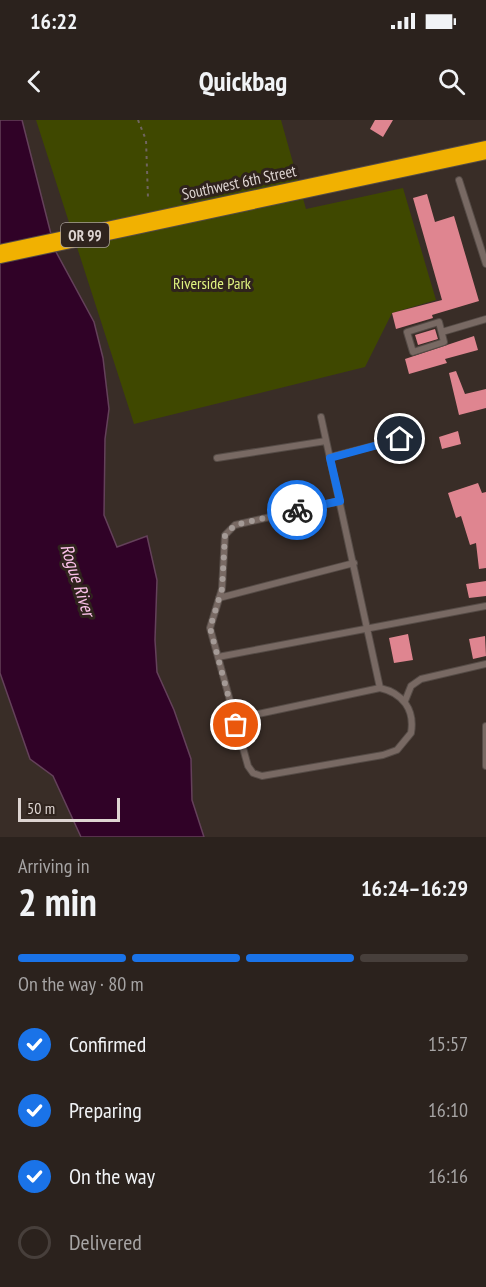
<!DOCTYPE html>
<html lang="en">
<head>
<meta charset="utf-8">
<style>
	body { margin:0; font-family:"PT Sans Narrow",sans-serif; background:#372f2a; color:#f1f3f6; height:100vh; display:flex; flex-direction:column; font-size:22px; white-space:nowrap }
	* { box-sizing:border-box; margin:0 }
	p { font-size:20px; color:#a6a4a4 }
	.icon { flex:none; width:33px; height:33px; fill:none; stroke:currentColor; stroke-width:2; stroke-linecap:round; stroke-linejoin:round }
	.map { position:relative; height:717px; overflow:hidden }
	.drawer { display:flex; flex-direction:column; background:#2b221d; flex:1 }
	.drawer>* { flex:none }
	.scale { position:absolute; left:18px; bottom:15px; width:102px; box-sizing:border-box; padding-left:6px; border:3px solid #ded5d2; border-top:0; font-size:16px; line-height:21px; white-space:nowrap; color:#ded5d2; -webkit-text-stroke:4px #2f231d; paint-order:stroke }
	.pin { position:absolute; display:grid; place-items:center; width:51px; height:51px; color:#fff; margin:-26px; border:3px solid #fff; border-radius:50%; box-shadow:0 2px 6px #0007 }
	.courier { position:absolute; display:grid; place-items:center; width:60px; height:60px; margin:-30px; border:4px solid #1a73e8; border-radius:50%; background:#fff; color:#222; box-shadow:0 2px 8px #0007 }
	.head em { font-style:normal; font-weight:800 }
	.head div { display:flex; flex-direction:column-reverse }
	.head { display:flex; align-items:center; justify-content:space-between; height:102px; padding:0 18px }
	h1 { font-size:39px; font-weight:800; line-height:45px }
	.bar { display:grid; grid-template-columns:repeat(4,1fr); gap:9px 6px; align-content:center; height:72px; padding:0 18px }
	.bar i { height:8px; border-radius:4px; background:#473f3b }
	.bar .selected { background:#1a73e8 }
	.bar p { grid-column:span 4 }
	ol { padding:0 18px; list-style:none }
	li { display:flex; align-items:center; gap:18px; height:66px }
	li p { margin-inline-start:auto }
	li .icon { padding:6px; border-radius:50%; background:#1a73e8; color:#fff; stroke-width:4 }
	li:last-child { color:#a6a4a4 }
	li i { width:33px; height:33px; border:3px solid #473f3b; border-radius:50% }
	.status { display:flex; justify-content:space-between; align-items:center; height:42px; padding:0 30px; background:#2b221d; direction:ltr }
	.status svg { height:16px; fill:currentColor }
	header { display:flex; justify-content:space-between; align-items:center; height:78px; padding:0 18px; background:#2b221d; font-size:27px; font-weight:800 }
	.map>svg:first-child { display:block }
</style>
</head>
<body>
<div class="status"><b>16:22</b><svg viewBox="0 0 49 12"><path d="M0 12V9h3v3zM5 12V6h3v6zM10 12V3h3v9zM15 12V0h3v12zM26 1h20v11H26zM47 4h2v5h-2z"/></svg></div>
<header><svg class="icon" aria-label="back" viewBox="0 0 24 24"><path d="M15 5l-7 7 7 7"/></svg>Quickbag<svg class="icon" aria-label="search" viewBox="0 0 24 24"><circle cx="10" cy="10" r="6"/><path d="M15 15l6 6"/></svg></header>
<div class="map">
<svg width="486" height="717" viewBox="0 0 486 717">
	<rect width="100%" height="100%" fill="#392d27"/>
	<!-- green -->
	<path fill="#3f4800" d="M36,0H281L306,89L403,68L436,180L392,193L365,247L134,304Z"/>
	<!-- water -->
	<path fill="#300227" stroke="#64415a" stroke-width="1.5" d="M0,0H22L55,130L94,202L103,238L109,289L105,319L104,395L117,427L147,416L157,460L155,520L157,552L174,590L191,639L192,680L204,717H81L53,656L30,639L0,553Z"/>
	<!-- building -->
	<path fill="#df8590" d="M375,0H393L383,17L370,9Z
		M427,74L435,102L454,96L479,181L432,195L433,198L396,209L392,193L442,180L413,78Z
		M435,209L438,219L418,225L415,215Z
		M474,216L478,230L445,239L447,243L409,254L405,239Z
		M456,251L465,274L486,269V288L459,295L449,253Z
		M458,311L461,324L442,329L439,317Z
		M478,363L482,373L486,372V448L479,449L476,423L470,425L461,396L456,398L448,373Z
		M486,461V476L469,478L466,464Z
		M408,514L413,540L394,543L389,518Z
		M485,516L486,536L473,539L469,519Z"/>
	<g fill="none" stroke-linecap="round" stroke-linejoin="round">
		<defs>
			<path id="lane" d="M459,60L486,144
				M439,202L444,222L413,232L407,212Z
				M442,212L486,199
				M321,297L380,568
				M330,337L400,319
				M217,338L326,321
				M219,478L354,443
				M218,537L486,486
				M405,581L411,566L421,559L486,544
				M235,599L380,568C403,573 415,590 411,613L397,630L383,635L262,656L253,653L248,646L210,508L222,469L225,415L235,405L340,381
				M486,606V646"/>
			<path id="highway" d="M0,134L486,30"/>
		</defs>
		<!-- lane casing -->
		<use href="#lane" stroke="#554b46" stroke-width="8"/>
		<!-- highway casing -->
		<use href="#highway" stroke="#554b46" stroke-width="20"/>
		<!-- path -->
		<path stroke="#706560" stroke-width="2" stroke-dasharray="3 4.5" stroke-linecap="butt" d="M138,0L146,20L148,78"/>
		<!-- lane -->
		<use href="#lane" stroke="#786963" stroke-width="6"/>
		<!-- highway -->
		<use href="#highway" stroke="#f1b101" stroke-width="18"/>
	</g>
	<g fill="none" stroke-linecap="round" stroke-linejoin="round">
		<!-- done -->
		<path stroke="#a49a96" stroke-width="6" stroke-dasharray="0 10.8" d="M236,605L210,508L222,469L225,415L235,405L297,390"/>
		<!-- route -->
		<path stroke="#1a73e8" stroke-width="8" d="M297,390L340,381L330,338L400,319"/>
	</g>
	<g text-anchor="middle" dominant-baseline="central" stroke-width="6" stroke-linejoin="round" paint-order="stroke">
		<!-- shield labels -->
		<rect fill="#2f231d" stroke="#aaa09c" stroke-width="1.5" x="61" y="103" width="48" height="24" rx="4.5"/>
		<g font-size="15" font-weight="bold" fill="#ded5d2">
			<text x="85" y="115">OR 99</text>
		</g>
		<!-- street labels -->
		<g font-size="16" fill="#ded5d2" stroke="#2f231d">
			<text transform="translate(239 62) rotate(-12)">Southwest 6th Street</text>
		</g>
		<!-- park labels -->
		<g font-size="16" fill="#def17f" stroke="#2f231d">
			<text x="212" y="163">Riverside Park</text>
		</g>
		<!-- water labels -->
		<g font-size="18" font-style="italic" fill="#fcc1ea" stroke="#2f231d">
			<text transform="translate(78 460) rotate(72)">Rogue River</text>
		</g>
	</g>
</svg>
<div class="scale">50 m</div>
<div class="pin" style="left:236px;top:605px;background:#ea580c"><svg class="icon" aria-label="bag" viewBox="0 0 24 24"><path d="M5 8h14l-1 12H6zM9 8a3 3 0 0 1 6 0"/></svg></div>
<div class="pin" style="left:400px;top:319px;background:#1f2937"><svg class="icon" aria-label="home" viewBox="0 0 24 24"><path d="M3 11l9-7 9 7M6 9v11h12V9"/></svg></div>
<div class="courier" style="left:297px;top:390px"><svg class="icon" aria-label="bike" viewBox="0 0 24 24"><circle cx="6" cy="16" r="4"/><circle cx="18" cy="16" r="4"/><path d="M6 16l4-8h5l3 8M10 8l3 8H6M13 5h3"/></svg></div>
</div>
<section class="drawer">
<div class="head"><div><h1>2 min</h1><p>Arriving in</p></div><em>16:24–16:29</em></div>
<div class="bar"><i class="selected"></i><i class="selected"></i><i class="selected"></i><i></i><p>On the way · 80 m</p></div>
<ol>
<li><svg class="icon" aria-label="check" viewBox="0 0 24 24"><path d="M5 12l5 5 9-10"/></svg>Confirmed<p>15:57</p></li>
<li><svg class="icon" aria-label="check" viewBox="0 0 24 24"><path d="M5 12l5 5 9-10"/></svg>Preparing<p>16:10</p></li>
<li><svg class="icon" aria-label="check" viewBox="0 0 24 24"><path d="M5 12l5 5 9-10"/></svg>On the way<p>16:16</p></li>
<li><i></i>Delivered</li>
</ol>
</section>
</body>
</html>
